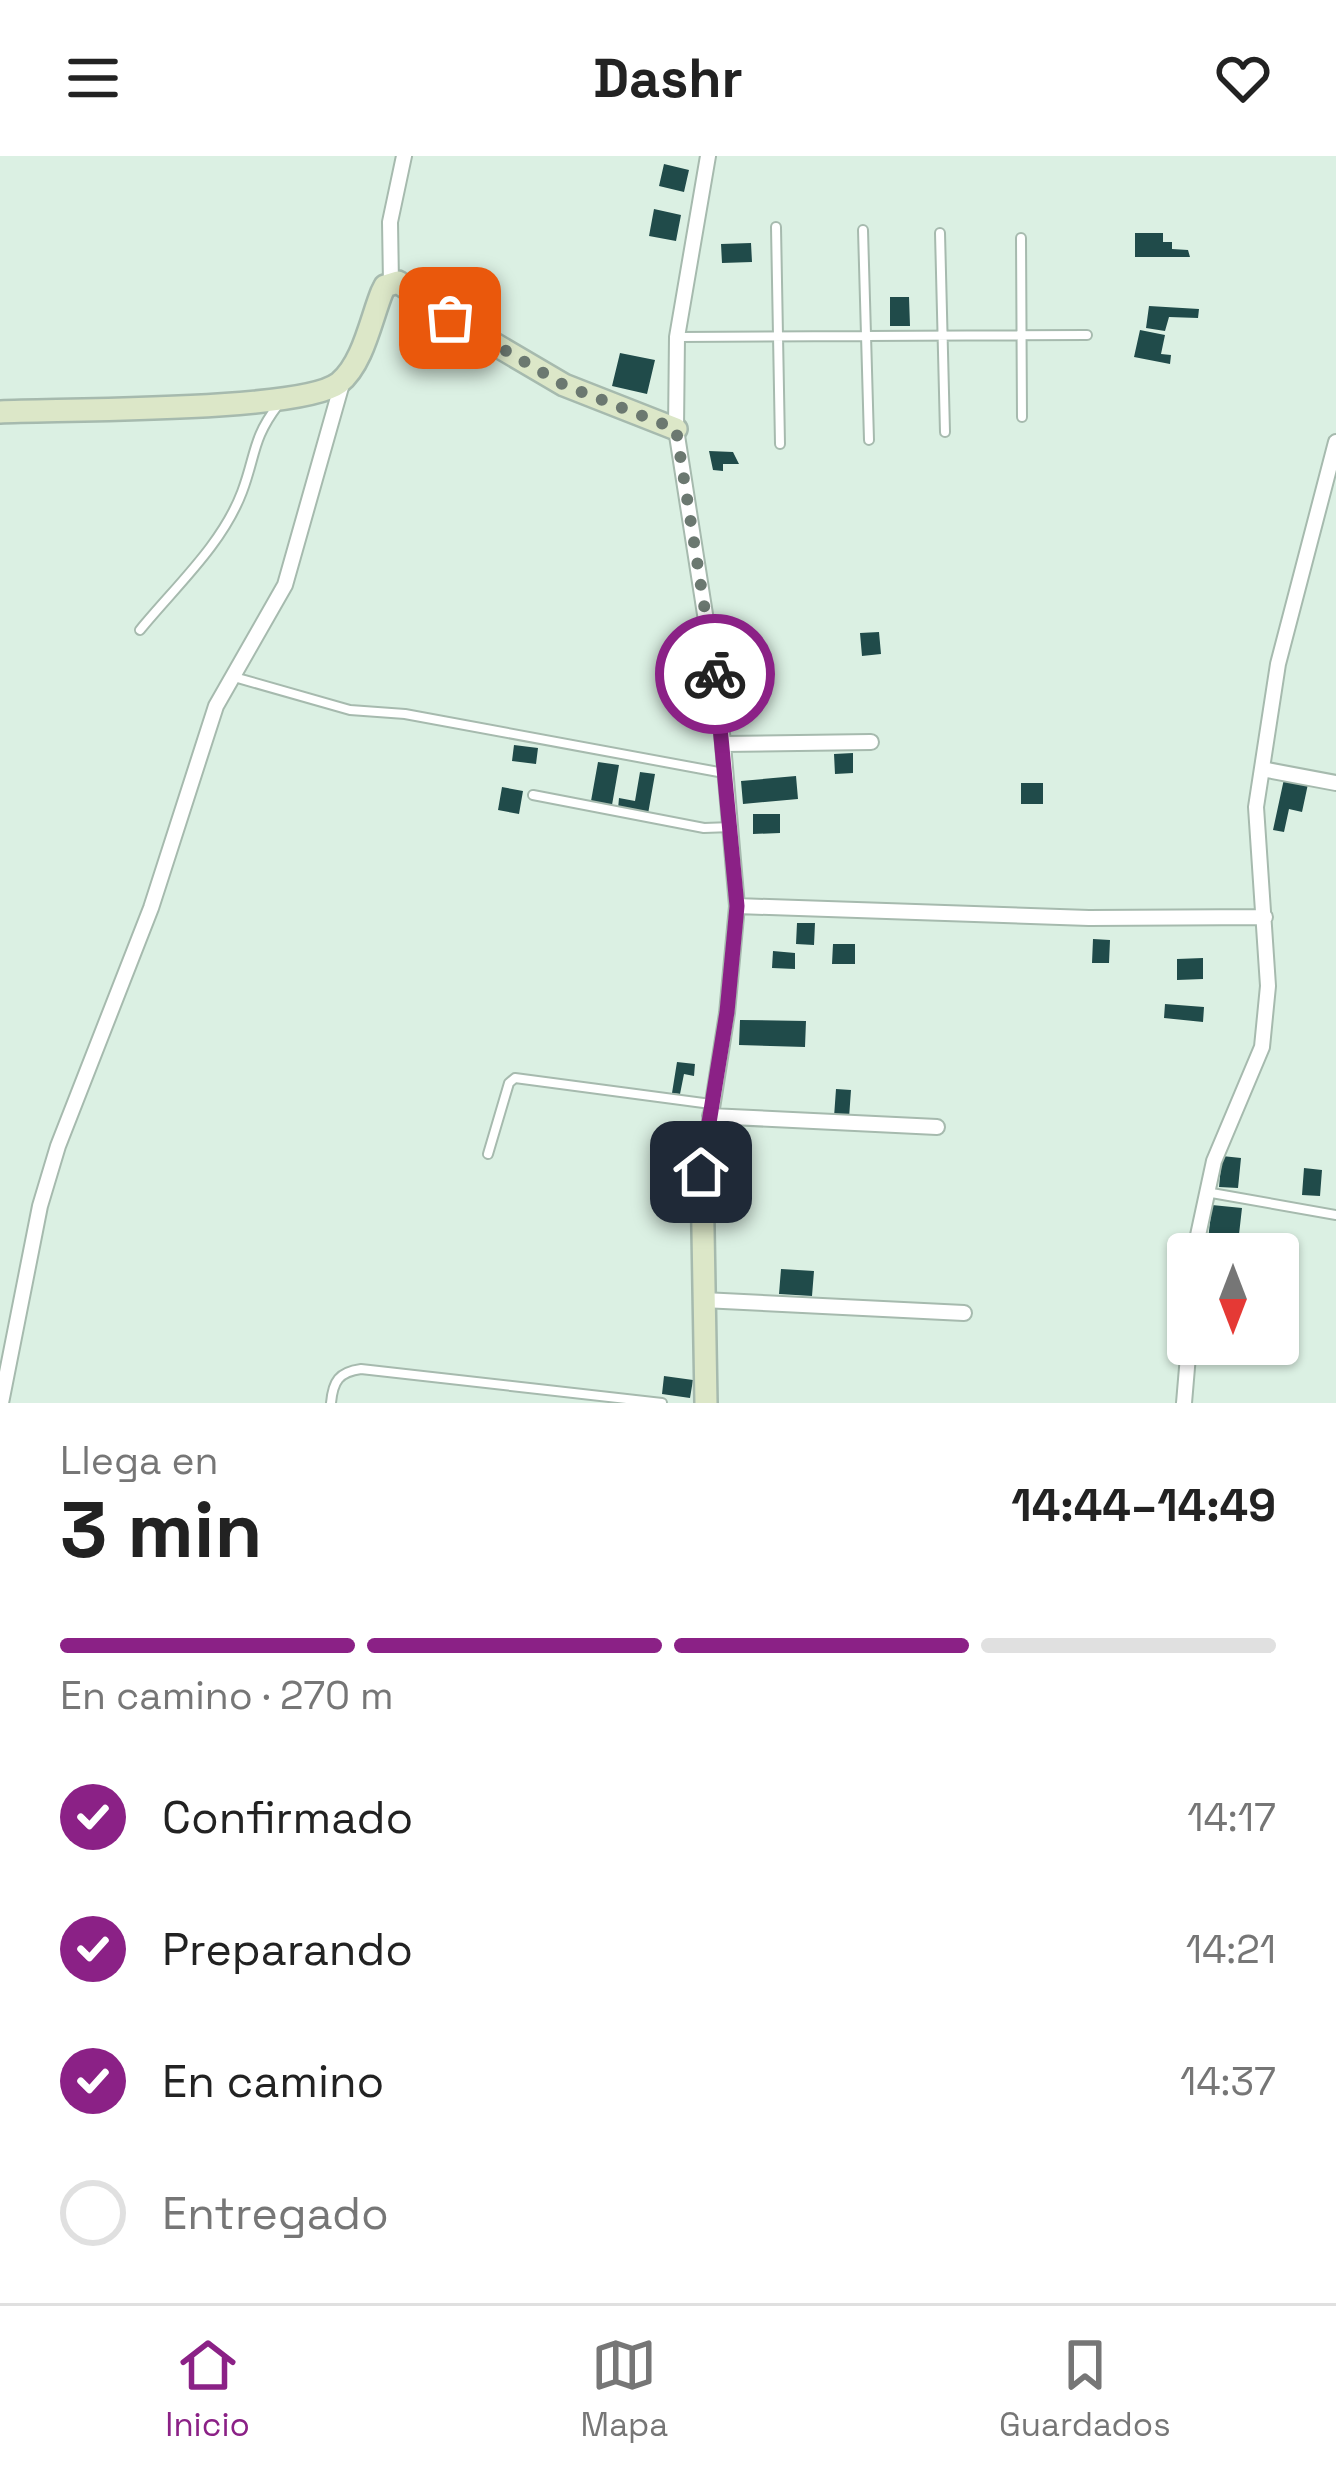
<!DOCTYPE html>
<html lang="es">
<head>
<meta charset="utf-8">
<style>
	body { margin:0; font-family:"Space Grotesk",sans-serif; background:#f2f2f2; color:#222; height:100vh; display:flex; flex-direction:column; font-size:45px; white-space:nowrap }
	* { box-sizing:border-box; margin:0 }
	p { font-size:39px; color:#767676 }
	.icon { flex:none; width:66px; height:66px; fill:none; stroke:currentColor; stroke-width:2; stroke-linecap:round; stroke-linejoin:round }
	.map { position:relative; height:1247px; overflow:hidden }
	.details { display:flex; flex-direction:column; background:#fff; flex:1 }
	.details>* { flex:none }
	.needle { width:78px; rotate:180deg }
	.buttons { position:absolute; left:1167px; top:1077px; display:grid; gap:24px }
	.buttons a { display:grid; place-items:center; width:132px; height:132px; border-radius:12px; background:#fff; box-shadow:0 3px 9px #0004; font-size:60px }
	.pin { position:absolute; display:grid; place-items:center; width:102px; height:102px; color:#fff; margin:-51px; border-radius:24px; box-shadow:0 6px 18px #0006 }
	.courier { position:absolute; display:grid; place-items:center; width:120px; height:120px; margin:-60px; border:9px solid #8b2186; border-radius:50%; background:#fff; color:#222; box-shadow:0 3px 15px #0007 }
	.summary em { font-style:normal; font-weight:700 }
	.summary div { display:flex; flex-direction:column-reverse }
	.summary { display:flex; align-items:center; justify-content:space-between; height:204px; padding:0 60px }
	h1 { font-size:78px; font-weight:700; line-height:90px }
	.bar { display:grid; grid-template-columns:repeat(4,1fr); gap:18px 12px; align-content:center; height:144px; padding:0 60px }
	.bar i { height:15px; border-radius:9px; background:#e0e0e0 }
	.bar .current { background:#8b2186 }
	.bar p { grid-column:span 4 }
	ol { padding:0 60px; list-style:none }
	li { display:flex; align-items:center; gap:36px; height:132px }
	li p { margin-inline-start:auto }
	li .icon { padding:12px; border-radius:50%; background:#8b2186; color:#fff; stroke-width:4 }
	li:last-child { color:#767676 }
	li i { width:66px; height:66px; border:6px solid #e0e0e0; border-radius:50% }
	header { display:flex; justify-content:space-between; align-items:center; height:156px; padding:0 60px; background:#fff; font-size:54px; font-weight:700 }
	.tabs { display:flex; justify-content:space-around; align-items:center; height:168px; border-top:3px solid #e0e0e0; background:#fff; font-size:33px; color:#767676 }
	.tabs a { display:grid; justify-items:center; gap:6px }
	.tabs .current { color:#8b2186 }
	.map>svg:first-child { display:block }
</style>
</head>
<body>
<header><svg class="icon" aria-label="menu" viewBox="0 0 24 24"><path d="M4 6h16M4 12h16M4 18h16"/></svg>Dashr<svg class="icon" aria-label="heart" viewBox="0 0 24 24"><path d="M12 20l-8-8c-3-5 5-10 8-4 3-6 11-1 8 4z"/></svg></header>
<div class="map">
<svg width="1336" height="1247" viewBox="0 0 1336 1247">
	<rect width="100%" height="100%" fill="#dbf0e3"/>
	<!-- building -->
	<path fill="#204b4a" d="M664,8L689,14L684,36L659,30Z
		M654,53L681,59L676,85L649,80Z
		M1135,77H1163V86H1172V93L1188,94L1190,101H1135Z
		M751,87L752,106L722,107L721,88Z
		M890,141H909L910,170H890Z
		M1149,150L1199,153L1198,162L1169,161L1165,175L1146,172Z
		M1140,174L1165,179L1161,198L1171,199L1170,208L1134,201Z
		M620,197L655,204L647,238L612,230Z
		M709,295L733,296L739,308H723V315L713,314Z
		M879,476L881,498L862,500L860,477Z
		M760,480L762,497L739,500L737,483Z
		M514,589L538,592L536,608L512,605Z
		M853,597V617L835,618L834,598Z
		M598,606L619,609L612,649L591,645Z
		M640,616L655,618L648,658L618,653L619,642L635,645Z
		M796,620L798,643L743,648L741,625Z
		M1284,623L1308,628L1302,656L1289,653L1284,676L1273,674Z
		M1021,627H1043V648H1021Z
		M502,631L523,635L519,658L498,654Z
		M753,658H780V677L753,678Z
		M797,767H815L814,789L796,788Z
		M1093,783L1110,784L1109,807H1092Z
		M833,788H855V808H832Z
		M773,795L795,797V813L772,812Z
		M1203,802V823L1177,824V803Z
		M1165,848L1204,851L1203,866L1164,862Z
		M740,864L806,865L805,891L739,889Z
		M677,906L695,908L694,920L684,918L680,938L672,937Z
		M836,933L851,934L849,962L834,961Z
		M1222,1000L1241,1002L1238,1032L1219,1031Z
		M1304,1012L1322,1014L1320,1040L1302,1039Z
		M1212,1049L1242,1052L1237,1096L1207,1092Z
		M781,1113L814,1115L812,1140L779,1138Z
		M664,1220L693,1224L690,1242L662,1238Z"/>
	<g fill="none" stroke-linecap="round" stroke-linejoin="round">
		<defs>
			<path id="lane" d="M776,71L780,288
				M863,74L869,284
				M940,77L945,276
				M1021,82L1022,261
				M679,181L1087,179
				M140,474C175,431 222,389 242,336C256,299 252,283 278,249
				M234,521L350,554L405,558L724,617
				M533,639L704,672L732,671
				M488,998L509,927L515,922L711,948
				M1206,1036L1336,1059
				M331,1247C333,1225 339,1216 361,1213L662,1247"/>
			<path id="street" d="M391,127L390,66L404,0
				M723,588L871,586
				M1262,613L1336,627
				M737,750L1089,762L1265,761
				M710,960L937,971
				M702,1016L727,857L737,750L720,554L676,273L677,181L708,0
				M1194,1098L1214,1005L1262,891L1268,830L1256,651L1278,508L1336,286
				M703,1144L964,1157
				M1,1247L40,1050L58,990L151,752L216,550L285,429L343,224
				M1184,1247L1189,1188"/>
			<path id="secondary" d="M0,256C61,253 301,256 339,227C363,208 371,163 382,136L385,130L398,126L450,162L564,229L676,273
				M702,1016L706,1247"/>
		</defs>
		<!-- lane casing -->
		<use href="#lane" stroke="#a6baae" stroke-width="12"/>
		<!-- street casing -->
		<use href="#street" stroke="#a6baae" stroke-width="18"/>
		<!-- secondary casing -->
		<use href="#secondary" stroke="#a6baae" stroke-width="26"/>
		<!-- lane -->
		<use href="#lane" stroke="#fff" stroke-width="8"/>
		<!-- street -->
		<use href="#street" stroke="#fff" stroke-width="14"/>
		<!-- secondary -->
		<use href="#secondary" stroke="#dce7c8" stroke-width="21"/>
	</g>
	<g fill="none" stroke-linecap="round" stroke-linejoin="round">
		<!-- done -->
		<path stroke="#6b7870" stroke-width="12" stroke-dasharray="0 21.6" d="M450,162L564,229L676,273L715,518"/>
		<!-- route -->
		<path stroke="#8b2186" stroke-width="15" d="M701,1016L727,856L737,750L715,518"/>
	</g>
</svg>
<div class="buttons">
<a><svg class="needle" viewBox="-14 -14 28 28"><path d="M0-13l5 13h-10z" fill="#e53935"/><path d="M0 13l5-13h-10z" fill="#767676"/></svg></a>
</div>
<div class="pin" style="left:450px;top:162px;background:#ea580c"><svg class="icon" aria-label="bag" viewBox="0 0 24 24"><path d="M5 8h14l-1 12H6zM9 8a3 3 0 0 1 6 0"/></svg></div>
<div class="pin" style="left:701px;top:1016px;background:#1f2937"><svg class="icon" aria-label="home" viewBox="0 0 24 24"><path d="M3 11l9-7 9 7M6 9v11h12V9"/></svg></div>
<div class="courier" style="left:715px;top:518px"><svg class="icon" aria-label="bike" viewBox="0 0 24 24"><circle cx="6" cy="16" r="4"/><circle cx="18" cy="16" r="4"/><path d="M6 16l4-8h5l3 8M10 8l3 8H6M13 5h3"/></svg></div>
</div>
<section class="details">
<div class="summary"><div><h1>3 min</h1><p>Llega en</p></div><em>14:44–14:49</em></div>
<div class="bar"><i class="current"></i><i class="current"></i><i class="current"></i><i></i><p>En camino · 270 m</p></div>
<ol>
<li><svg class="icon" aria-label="check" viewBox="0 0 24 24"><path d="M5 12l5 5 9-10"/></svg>Confirmado<p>14:17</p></li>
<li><svg class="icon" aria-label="check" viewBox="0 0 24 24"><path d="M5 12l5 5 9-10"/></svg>Preparando<p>14:21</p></li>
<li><svg class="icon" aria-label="check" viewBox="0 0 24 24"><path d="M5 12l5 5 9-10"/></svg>En camino<p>14:37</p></li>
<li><i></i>Entregado</li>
</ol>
</section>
<nav class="tabs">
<a class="current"><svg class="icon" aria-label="home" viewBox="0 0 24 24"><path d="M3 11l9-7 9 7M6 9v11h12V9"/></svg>Inicio</a>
<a><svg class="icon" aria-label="map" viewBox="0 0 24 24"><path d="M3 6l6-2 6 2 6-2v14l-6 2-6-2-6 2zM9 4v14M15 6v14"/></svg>Mapa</a>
<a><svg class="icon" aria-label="saved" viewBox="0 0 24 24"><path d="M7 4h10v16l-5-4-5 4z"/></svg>Guardados</a>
</nav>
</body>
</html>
